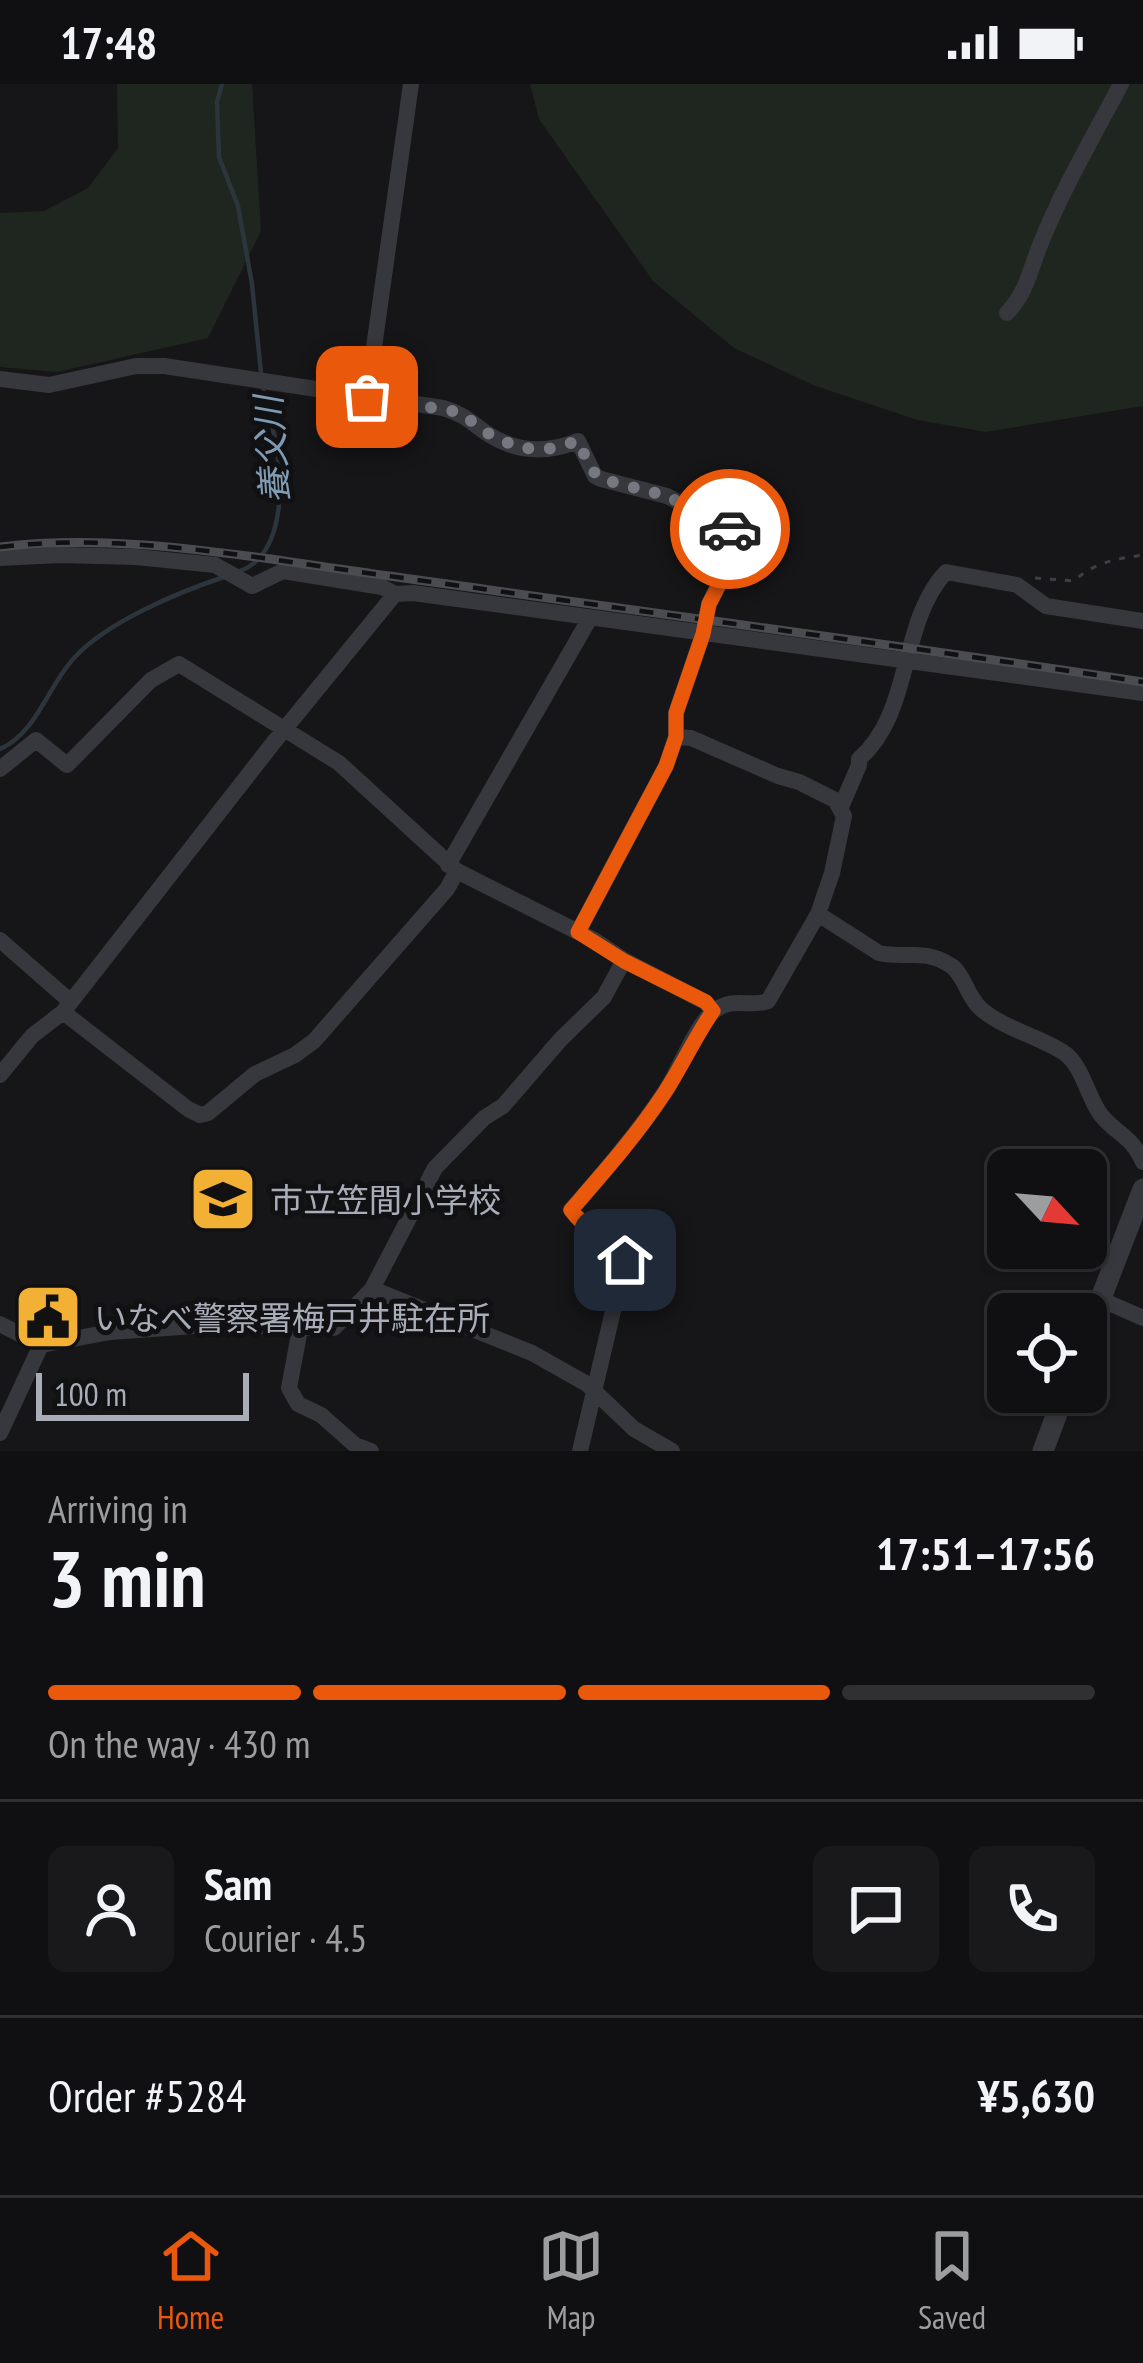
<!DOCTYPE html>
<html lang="en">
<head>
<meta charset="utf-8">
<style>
	body { margin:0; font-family:"PT Sans Narrow","Noto Sans JP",sans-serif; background:#19191b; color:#f1f3f6; height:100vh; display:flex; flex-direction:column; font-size:45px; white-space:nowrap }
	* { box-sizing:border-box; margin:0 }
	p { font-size:39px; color:#9c9d9f }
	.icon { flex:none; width:66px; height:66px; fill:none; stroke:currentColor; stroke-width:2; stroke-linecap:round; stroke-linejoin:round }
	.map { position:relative; height:1367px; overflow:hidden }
	.sheet { display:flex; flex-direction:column; background:#101012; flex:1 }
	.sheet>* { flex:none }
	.needle { width:78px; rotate:116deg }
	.buttons { position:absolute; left:987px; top:1065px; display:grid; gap:24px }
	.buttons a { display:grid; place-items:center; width:120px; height:120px; border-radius:18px; background:#101012; box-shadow:0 3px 9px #0004,0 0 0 3px #303032; font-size:60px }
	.scale { position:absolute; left:36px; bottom:30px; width:213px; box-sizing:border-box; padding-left:12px; border:6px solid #a8adb8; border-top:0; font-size:33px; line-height:42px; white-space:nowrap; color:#a8adb8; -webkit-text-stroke:9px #111113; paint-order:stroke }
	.pin { position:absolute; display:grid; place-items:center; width:102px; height:102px; color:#fff; margin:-51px; border-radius:24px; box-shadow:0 6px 18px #0006 }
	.courier { position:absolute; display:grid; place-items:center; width:120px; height:120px; margin:-60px; border:9px solid #ea580c; border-radius:50%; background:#fff; color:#222; box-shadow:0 3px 15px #0007 }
	.headline em { font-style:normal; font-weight:800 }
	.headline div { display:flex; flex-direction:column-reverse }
	.headline { display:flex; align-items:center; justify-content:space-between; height:204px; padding:0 48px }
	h1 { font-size:78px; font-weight:800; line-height:90px }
	.bar { display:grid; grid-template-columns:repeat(4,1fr); gap:18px 12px; align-content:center; height:144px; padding:0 48px }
	.bar i { height:15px; border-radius:9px; background:#303032 }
	.bar .active { background:#ea580c }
	.bar p { grid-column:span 4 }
	.line { display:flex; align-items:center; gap:30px; padding:0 48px; border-top:3px solid #303032 }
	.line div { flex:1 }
	.round { display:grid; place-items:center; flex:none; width:126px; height:126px; border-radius:18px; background:#19191b }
	.status { display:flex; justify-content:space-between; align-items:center; height:84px; padding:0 60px; background:#101012; direction:ltr }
	.status svg { height:33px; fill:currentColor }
	.dock { display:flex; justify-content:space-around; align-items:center; height:168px; border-top:3px solid #303032; background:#101012; font-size:33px; color:#9c9d9f }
	.dock a { display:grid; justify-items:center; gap:6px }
	.dock .active { color:#ea580c }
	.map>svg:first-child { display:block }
</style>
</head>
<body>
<div class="status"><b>17:48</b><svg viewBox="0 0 49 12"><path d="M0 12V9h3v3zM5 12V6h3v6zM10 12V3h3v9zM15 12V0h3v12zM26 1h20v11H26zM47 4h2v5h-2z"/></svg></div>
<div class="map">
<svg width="1143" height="1367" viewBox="0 0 1143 1367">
	<rect width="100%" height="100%" fill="#161618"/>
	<!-- green -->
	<path fill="#1e261f" d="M117,0H252L261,147L208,254L57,288L0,283V129L44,127L88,104L118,64Z
		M530,0H1143V322L986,348L917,336L813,301L734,264L653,197L539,35Z"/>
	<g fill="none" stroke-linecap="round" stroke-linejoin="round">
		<!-- stream -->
		<path stroke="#2c353c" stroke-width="4.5" d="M222,0L217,18L219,73L238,122L252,200L261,289
			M240,487C283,471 283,405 277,366C274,344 266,322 262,300
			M0,665C38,648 48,600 76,572C109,537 179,508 224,493"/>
		<!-- path -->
		<path stroke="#3d3f44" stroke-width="3" stroke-dasharray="6 9" stroke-linecap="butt" d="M1035,494L1074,497C1095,478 1116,475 1143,471"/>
		<!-- minor -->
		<path stroke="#37383d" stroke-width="16" d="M1007,229C1027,208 1030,186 1040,161C1062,106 1093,53 1121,0
			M0,295L49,301L136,282H164L443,324C461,329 470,337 485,348C514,368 546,370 578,357L595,392L601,395L667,412L744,452L709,520L703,550L676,629V653L666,682L578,848
			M367,313L411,0
			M0,474L60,471L136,473L215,481L252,502L283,487L382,503L395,510
			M0,685L36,656L67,681L151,596L179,580L339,679L457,787L596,857L624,876L705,918L713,927
			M841,723L859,681V675C913,628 899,538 946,488L1017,501L1046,522L1143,537
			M448,781L590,534
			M818,830L879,869C905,875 923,864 950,881C964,889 967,913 981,925C1005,945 1038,952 1063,968C1083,981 1087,1013 1101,1031C1117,1051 1131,1051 1143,1078
			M0,856L71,918
			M63,928L188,1025L200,1031L208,1029L255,990L295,971L314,957L447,805L457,787
			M0,991L32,952L63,928L274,658L395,510L413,509L1143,609
			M372,1205L532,1269L587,1300L634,1345L672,1367
			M1100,1215L1143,1234
			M0,1240L41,1261L110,1248L209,1241L334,1244L372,1205L435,1084L484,1034L503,1022L560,956L604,913L624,876
			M300,1245L289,1304L298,1320L321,1331L355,1361L371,1367
			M0,1349L41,1261
			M580,1367L625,1176C614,1156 586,1147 571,1126C604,1088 637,1050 665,1008C679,987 696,940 714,927C733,912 751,924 768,917L818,830L832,789L844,732L835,716L799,698L778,692L691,654L676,653"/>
		<!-- tertiary -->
		<path stroke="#37383d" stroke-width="21" d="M1086,1253L1143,1105
			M1043,1367L1065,1308"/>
		<defs>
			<path id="rail" d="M0,463C91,452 181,463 271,475C337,485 403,494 469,503C694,535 919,564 1143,598"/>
		</defs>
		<!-- rail casing -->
		<use href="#rail" stroke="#4a4c52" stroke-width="9"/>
		<!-- rail -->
		<use href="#rail" stroke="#111113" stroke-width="4.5" stroke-dasharray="14" stroke-linecap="butt"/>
	</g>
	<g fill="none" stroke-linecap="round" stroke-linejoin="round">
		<!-- done -->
		<path stroke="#757880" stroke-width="12" stroke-dasharray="0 21.6" d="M367,313L459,328L492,352L520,364L548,365L578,357L591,385L601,395L667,412L730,445"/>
		<!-- route -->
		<path stroke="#ea580c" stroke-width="15" d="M625,1176C614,1155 586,1148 571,1126C604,1088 637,1051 665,1008C682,982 695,953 713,927L706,918L624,877L578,848L666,682L676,653V629L703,550L709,520L744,452L730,445"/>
	</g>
	<!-- icons -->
	<defs>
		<symbol id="school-square" viewBox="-11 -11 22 22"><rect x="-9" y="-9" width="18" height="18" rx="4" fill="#f2b134" stroke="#111113"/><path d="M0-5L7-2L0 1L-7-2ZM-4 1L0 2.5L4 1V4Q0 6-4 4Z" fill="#111"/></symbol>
		<symbol id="civic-square" viewBox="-11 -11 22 22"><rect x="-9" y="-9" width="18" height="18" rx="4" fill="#f2b134" stroke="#111113"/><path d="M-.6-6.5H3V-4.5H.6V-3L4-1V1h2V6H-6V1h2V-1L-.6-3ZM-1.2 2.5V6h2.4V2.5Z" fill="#111"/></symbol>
	</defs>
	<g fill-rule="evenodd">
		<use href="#school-square" x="185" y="1077" width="76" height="76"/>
		<use href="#civic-square" x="10" y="1195" width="76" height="76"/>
	</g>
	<g text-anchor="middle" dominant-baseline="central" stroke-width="10" stroke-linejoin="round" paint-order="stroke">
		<!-- poi labels -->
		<g font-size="33" fill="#a8adb8" stroke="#111113" text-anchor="start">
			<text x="270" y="1115">市立笠間小学校</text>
			<text x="94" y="1233">いなべ警察署梅戸井駐在所</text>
		</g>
		<!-- water labels -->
		<g font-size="36" font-style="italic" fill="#7f9bb3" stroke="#111113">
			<text transform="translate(271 366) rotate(-94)">養父川</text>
		</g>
	</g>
</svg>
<div class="buttons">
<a><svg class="needle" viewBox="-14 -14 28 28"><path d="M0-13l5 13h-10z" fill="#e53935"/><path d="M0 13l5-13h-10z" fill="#9c9d9f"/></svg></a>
<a><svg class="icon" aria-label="locate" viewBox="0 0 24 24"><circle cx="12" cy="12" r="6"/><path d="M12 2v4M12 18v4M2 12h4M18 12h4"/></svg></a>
</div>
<div class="scale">100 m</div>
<div class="pin" style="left:367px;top:313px;background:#ea580c"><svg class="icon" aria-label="bag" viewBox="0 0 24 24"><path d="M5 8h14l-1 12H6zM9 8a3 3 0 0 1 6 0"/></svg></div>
<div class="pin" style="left:625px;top:1176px;background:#1f2937"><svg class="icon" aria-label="home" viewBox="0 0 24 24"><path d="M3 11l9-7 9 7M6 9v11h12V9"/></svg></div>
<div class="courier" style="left:730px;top:445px"><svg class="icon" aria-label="car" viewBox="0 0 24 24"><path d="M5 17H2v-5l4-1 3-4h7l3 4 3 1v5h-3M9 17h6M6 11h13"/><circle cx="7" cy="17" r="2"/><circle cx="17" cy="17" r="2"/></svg></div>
</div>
<section class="sheet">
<div class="headline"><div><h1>3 min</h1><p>Arriving in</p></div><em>17:51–17:56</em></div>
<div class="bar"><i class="active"></i><i class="active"></i><i class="active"></i><i></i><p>On the way · 430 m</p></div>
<div class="line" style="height:216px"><a class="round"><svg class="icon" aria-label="person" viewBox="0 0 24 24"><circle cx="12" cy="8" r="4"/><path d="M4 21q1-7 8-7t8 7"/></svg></a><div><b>Sam</b><p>Courier · 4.5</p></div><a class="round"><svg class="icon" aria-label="chat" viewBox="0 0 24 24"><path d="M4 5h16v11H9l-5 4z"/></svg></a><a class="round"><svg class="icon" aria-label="phone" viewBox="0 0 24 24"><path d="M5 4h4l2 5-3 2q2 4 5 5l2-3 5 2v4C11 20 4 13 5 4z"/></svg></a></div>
<div class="line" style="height:156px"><div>Order #5284</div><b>¥5,630</b></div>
</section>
<nav class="dock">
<a class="active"><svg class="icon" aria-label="home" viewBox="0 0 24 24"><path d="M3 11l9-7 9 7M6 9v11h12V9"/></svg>Home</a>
<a><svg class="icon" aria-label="map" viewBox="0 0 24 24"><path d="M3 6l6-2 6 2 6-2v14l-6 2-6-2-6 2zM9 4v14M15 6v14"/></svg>Map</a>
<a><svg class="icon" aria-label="saved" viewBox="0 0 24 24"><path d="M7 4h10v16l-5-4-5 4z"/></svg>Saved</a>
</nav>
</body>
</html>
